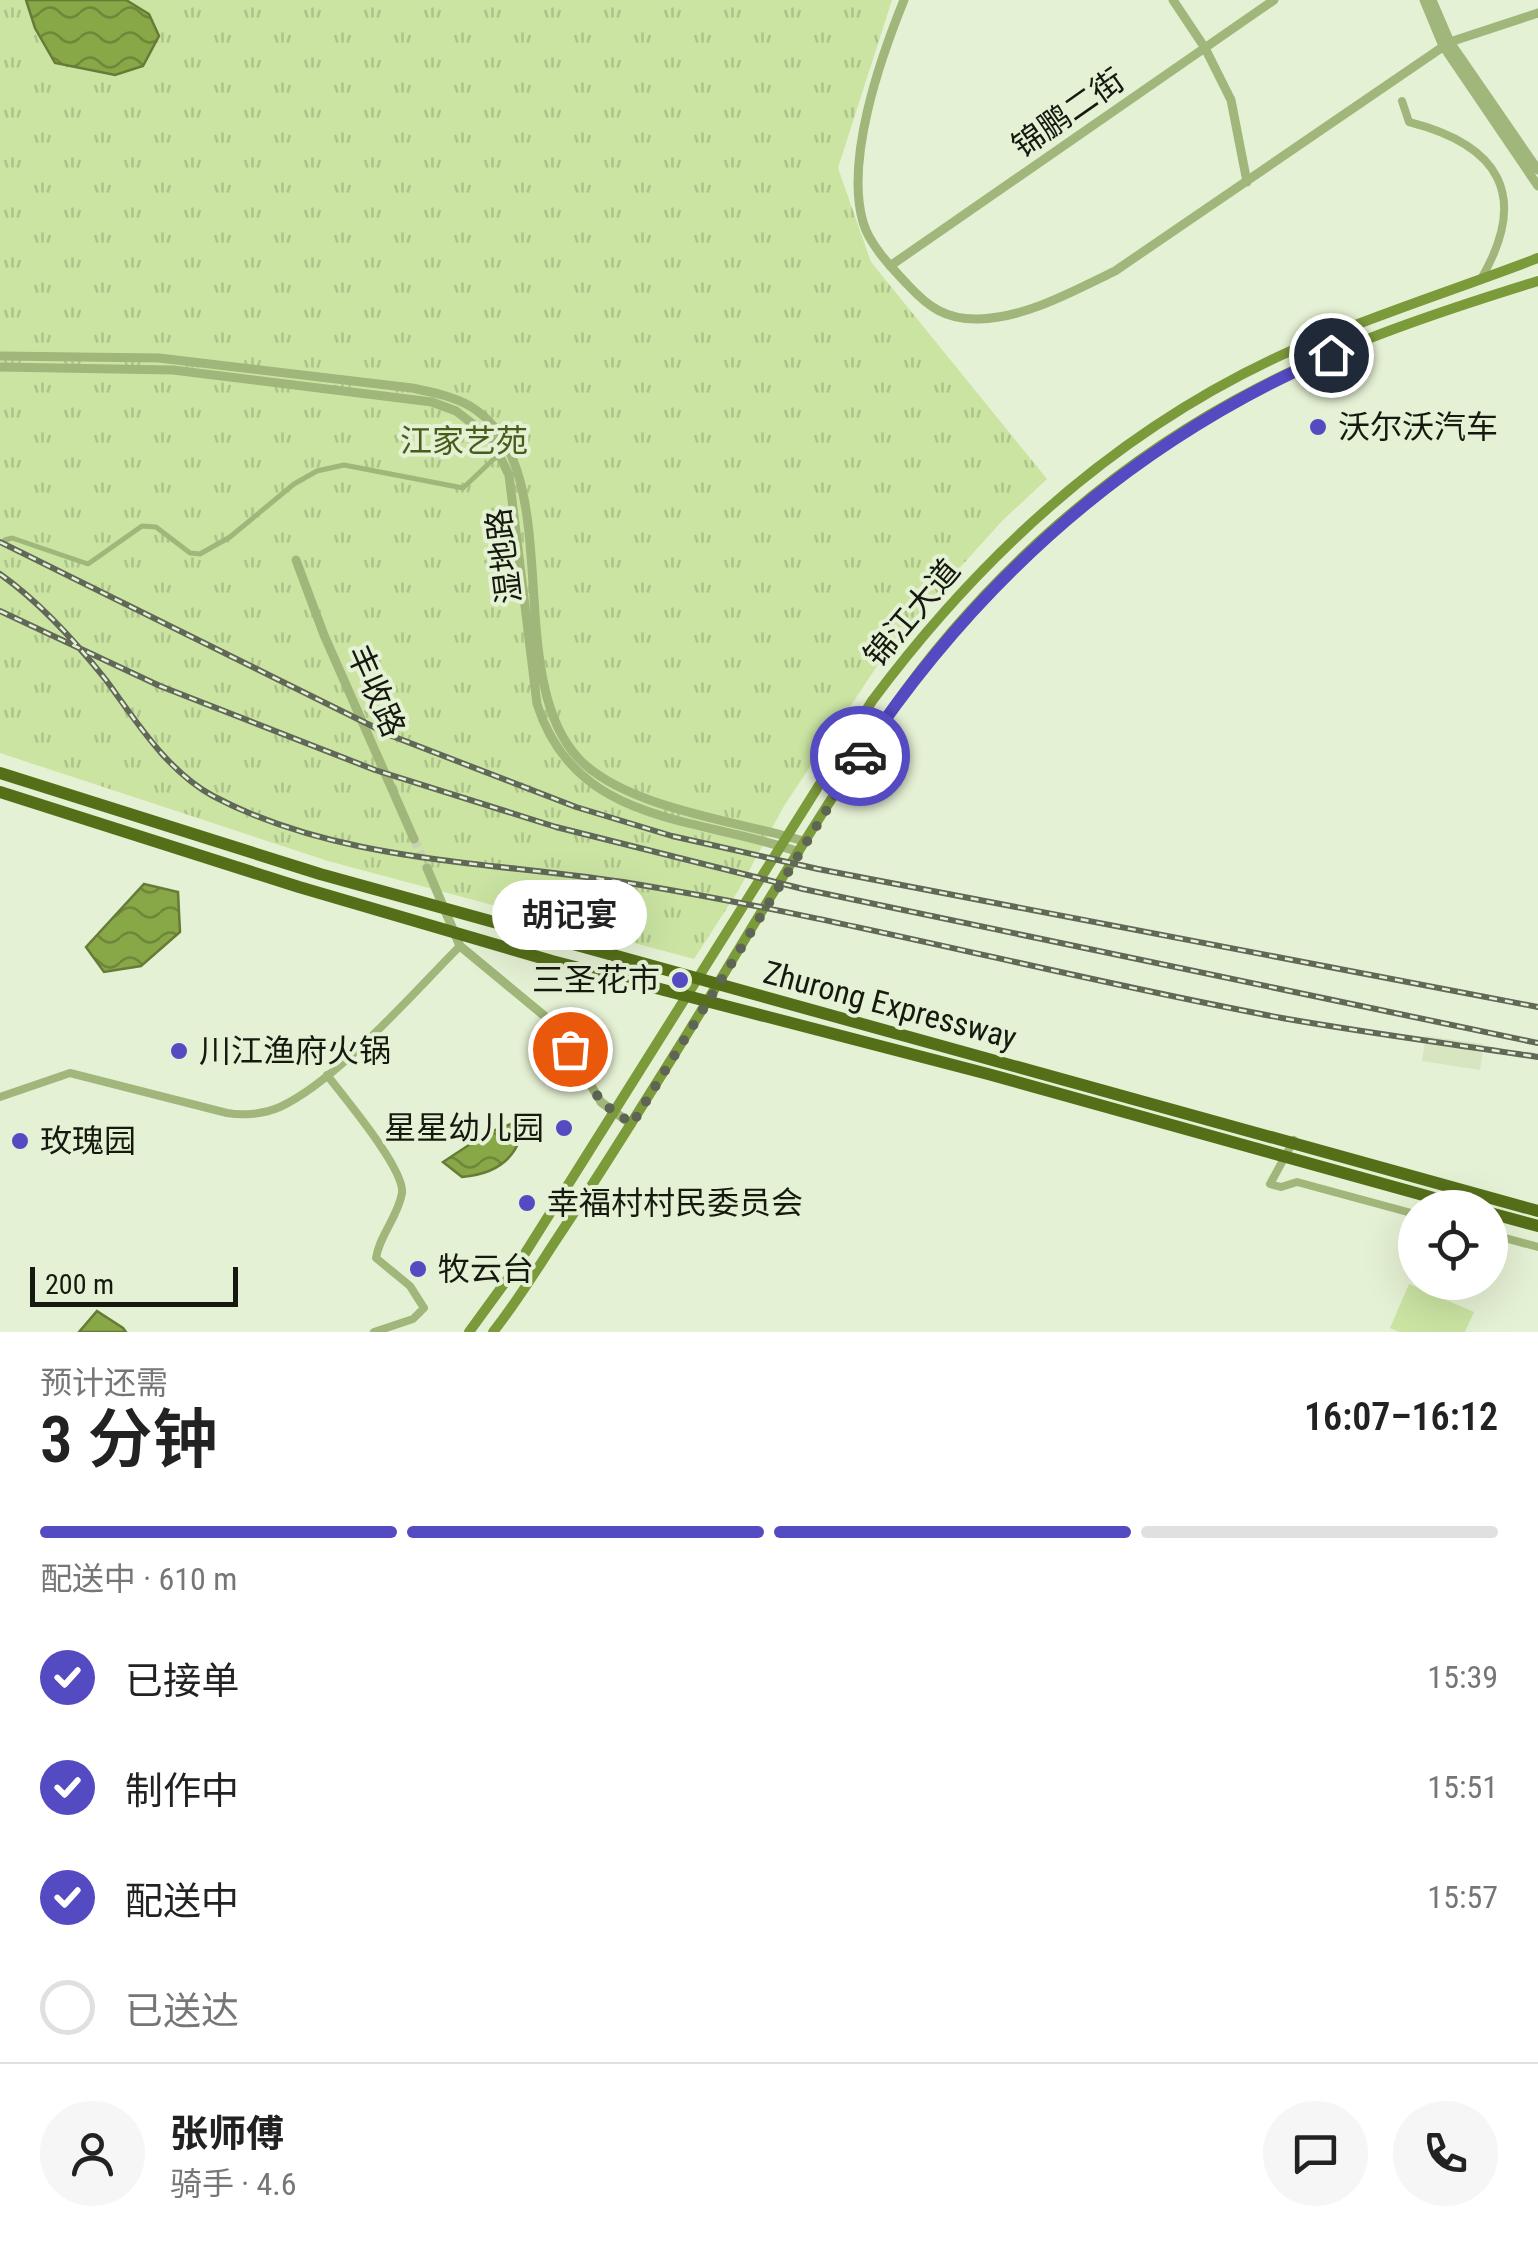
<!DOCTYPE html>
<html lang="zh">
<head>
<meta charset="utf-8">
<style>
	body { margin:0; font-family:"Roboto Condensed","Noto Sans SC",sans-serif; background:#f6f6f6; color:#222; height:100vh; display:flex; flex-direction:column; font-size:38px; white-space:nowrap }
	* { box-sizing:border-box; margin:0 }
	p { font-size:32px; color:#767676 }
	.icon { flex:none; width:55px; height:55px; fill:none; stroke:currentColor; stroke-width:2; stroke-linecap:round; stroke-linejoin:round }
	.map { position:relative; height:1332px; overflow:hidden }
	.details { display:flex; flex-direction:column; background:#fff; flex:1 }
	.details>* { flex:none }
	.buttons { position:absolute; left:1398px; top:1190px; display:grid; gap:20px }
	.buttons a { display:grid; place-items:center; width:110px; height:110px; border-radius:50%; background:#fff; box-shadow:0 10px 40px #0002; font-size:50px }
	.scale { position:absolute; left:30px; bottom:25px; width:208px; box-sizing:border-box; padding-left:10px; border:5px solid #15190f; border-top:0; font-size:28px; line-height:35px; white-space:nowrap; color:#15190f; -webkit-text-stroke:8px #e5f1d4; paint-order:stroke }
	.pin { position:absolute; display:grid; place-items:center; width:85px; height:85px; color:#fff; margin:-42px; border:5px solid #fff; border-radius:50%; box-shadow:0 2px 10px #0007 }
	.courier { position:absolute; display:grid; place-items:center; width:100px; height:100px; margin:-50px; border:8px solid #544ac2; border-radius:50%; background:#fff; color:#222; box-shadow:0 2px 12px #0007 }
	.bubble { position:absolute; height:70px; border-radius:35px; background:#fff; box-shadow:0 10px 40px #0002; font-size:32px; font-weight:600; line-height:70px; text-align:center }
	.headline em { font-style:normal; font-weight:600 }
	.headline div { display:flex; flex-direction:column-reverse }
	.headline { display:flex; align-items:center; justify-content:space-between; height:170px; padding:0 40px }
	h1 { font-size:65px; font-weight:600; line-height:75px }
	.bar { display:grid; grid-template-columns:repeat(4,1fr); gap:15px 10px; align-content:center; height:120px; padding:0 40px }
	.bar i { height:12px; border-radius:8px; background:#e0e0e0 }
	.bar .current { background:#544ac2 }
	.bar p { grid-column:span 4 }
	.line { display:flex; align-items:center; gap:25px; padding:0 40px; border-top:2px solid #e0e0e0 }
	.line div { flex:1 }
	.round { display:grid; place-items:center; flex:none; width:105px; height:105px; border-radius:52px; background:#f6f6f6 }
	ol { padding:0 40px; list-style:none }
	li { display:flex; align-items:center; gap:30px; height:110px }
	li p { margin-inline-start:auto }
	li .icon { padding:10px; border-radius:50%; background:#544ac2; color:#fff; stroke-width:4 }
	li:last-child { color:#767676 }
	li i { width:55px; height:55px; border:5px solid #e0e0e0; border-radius:50% }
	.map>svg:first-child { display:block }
</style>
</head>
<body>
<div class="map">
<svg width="1538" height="1332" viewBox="0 0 1538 1332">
	<defs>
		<pattern id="park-tufts" width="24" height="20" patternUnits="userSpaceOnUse" patternTransform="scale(2.5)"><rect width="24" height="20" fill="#cbe4a2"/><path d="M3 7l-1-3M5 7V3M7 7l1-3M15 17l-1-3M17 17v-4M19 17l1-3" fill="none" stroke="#adc38a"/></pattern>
		<pattern id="water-waves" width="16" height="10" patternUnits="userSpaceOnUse" patternTransform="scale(2.5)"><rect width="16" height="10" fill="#88a747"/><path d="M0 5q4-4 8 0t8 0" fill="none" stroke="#6e873a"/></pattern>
	</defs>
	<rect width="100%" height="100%" fill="#e5f1d4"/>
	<!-- built -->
	<path fill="#d7e5c1" d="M1426,1036L1484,1044L1480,1070L1422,1061Z"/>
	<!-- park -->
	<path fill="url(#park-tufts)" d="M0,0H892L838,168L871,262L1047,479L1003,520L895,639L784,806L738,891L694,959L328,861L0,753Z"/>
	<!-- garden -->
	<path fill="#cbe4a2" d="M1409,1284L1474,1312L1465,1332H1399L1390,1328Z"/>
	<!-- water -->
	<path fill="url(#water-waves)" stroke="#667c36" stroke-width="2.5" d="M26,0H126L149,14L159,36L143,66L115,75L55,63L35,28Z
		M144,884L178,892L180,932L141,966L104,972L86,947Z
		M524,1119C521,1156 498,1174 462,1177L443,1162L487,1133Z
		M97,1311L123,1328L126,1332H79Z"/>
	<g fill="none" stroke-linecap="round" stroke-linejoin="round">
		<!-- tertiary-tunnel -->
		<path stroke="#c6d1b6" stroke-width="9" stroke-dasharray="9 4.5" stroke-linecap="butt" d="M414,839L427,868"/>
		<!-- pedestrian -->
		<path stroke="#a0b67a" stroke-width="5" d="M5,540L12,538L88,564L142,526L156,527L190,553L200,554L230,537L294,484L317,471L344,465L463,488L498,455"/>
		<!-- minor -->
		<path stroke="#a0b67a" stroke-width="8" d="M1402,101L1409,122C1499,145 1530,195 1481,279
			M327,1075C343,1096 405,1169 402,1193C398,1217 379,1236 376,1258L410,1286L424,1308L413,1319L374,1332
			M0,1097L70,1073L227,1113C243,1116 264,1114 280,1107C338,1080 414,992 460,946
			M1294,1140L1270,1184L1281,1187L1297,1182L1415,1214
			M1490,1234L1538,1247"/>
		<!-- tertiary -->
		<path stroke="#a0b67a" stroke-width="9" d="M904,0C880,59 845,160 863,222C869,244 891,267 907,284C928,307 946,320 979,319C1025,318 1074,291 1115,271L1450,42L1538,13
			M1173,0L1205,48L1231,100L1247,182
			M1424,0L1443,46L1538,186
			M1432,0L1450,42L1538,170
			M890,266L1274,0
			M0,356L159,358L412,388C432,392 452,396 470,406C571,467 499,675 579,759C627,809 740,821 806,842
			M0,367L173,370L432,402L456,411L491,438L509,475L537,704C576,826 697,816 799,852
			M296,560L324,635L414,839
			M427,868L460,946L553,1023L601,1102L631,1124"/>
		<!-- secondary -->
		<path stroke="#7b9a3a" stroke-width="10" d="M469,1332L517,1266L872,701C983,552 1123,425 1295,349C1375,315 1457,289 1538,258
			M493,1332C517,1302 537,1269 558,1237C598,1177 636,1116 674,1055C746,940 813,821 891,710C984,577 1114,462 1258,388C1342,344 1447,309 1538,281"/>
		<!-- motorway -->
		<path stroke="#556f19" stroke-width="12" d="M0,773L320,874L1538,1211
			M0,792L299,887L552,961L988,1074L1470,1208
			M1490,1213L1538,1226"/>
		<defs>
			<path id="rail" d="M0,542L392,736L576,807L672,836L818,869L1538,1007
				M0,574C41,603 75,641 106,680C136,721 167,771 213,796C341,864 495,861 635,884C853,920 1066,978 1282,1018C1367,1033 1453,1044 1538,1057
				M0,611L160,686L375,770L556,827L803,889L1538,1043"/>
		</defs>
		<!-- rail casing -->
		<use href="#rail" stroke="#616857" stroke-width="6"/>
		<!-- rail -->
		<use href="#rail" stroke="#e5f1d4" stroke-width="2.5" stroke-dasharray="8" stroke-linecap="butt"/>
	</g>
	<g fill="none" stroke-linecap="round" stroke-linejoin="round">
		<!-- done -->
		<path stroke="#5e6554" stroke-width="10" stroke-dasharray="0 18" d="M570,1049L601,1102L632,1124L860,756"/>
		<!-- route -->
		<path stroke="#544ac2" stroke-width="12" d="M860,756C979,577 1133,441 1331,355"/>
	</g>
	<!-- markers -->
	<g fill="#544ac2" stroke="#e5f1d4" stroke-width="4">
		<circle cx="1318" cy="427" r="10"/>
		<circle cx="680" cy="980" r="10"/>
		<circle cx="179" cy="1051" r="10"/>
		<circle cx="564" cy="1128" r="10"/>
		<circle cx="20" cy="1141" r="10"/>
		<circle cx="527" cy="1203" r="10"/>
		<circle cx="418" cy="1269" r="10"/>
	</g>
	<g text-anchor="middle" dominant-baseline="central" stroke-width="8" stroke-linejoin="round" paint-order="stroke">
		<!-- street labels -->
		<g font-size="32" fill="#15190f" stroke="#e5f1d4">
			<text transform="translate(1068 113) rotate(-35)">锦鹏二街</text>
			<text transform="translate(504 556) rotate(-97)">湿地路</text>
			<text transform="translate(912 613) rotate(-50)">锦江大道</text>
			<text transform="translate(376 691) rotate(66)">丰收路</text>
			<text transform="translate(890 1005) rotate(15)">Zhurong Expressway</text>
		</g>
		<!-- poi labels -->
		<g font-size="32" fill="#15190f" stroke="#e5f1d4" text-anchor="start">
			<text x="1338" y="427">沃尔沃汽车</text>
			<text x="660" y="980" text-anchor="end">三圣花市</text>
			<text x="199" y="1051">川江渔府火锅</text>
			<text x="544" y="1128" text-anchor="end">星星幼儿园</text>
			<text x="40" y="1141">玫瑰园</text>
			<text x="547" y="1203">幸福村村民委员会</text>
			<text x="438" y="1269">牧云台</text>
		</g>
		<!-- park labels -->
		<g font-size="32" fill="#495d1a" stroke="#e5f1d4">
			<text x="464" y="441">江家艺苑</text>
		</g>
	</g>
</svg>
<div class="buttons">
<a><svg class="icon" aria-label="locate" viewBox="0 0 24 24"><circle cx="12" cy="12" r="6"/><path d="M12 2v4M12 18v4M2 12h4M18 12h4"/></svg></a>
</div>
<div class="scale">200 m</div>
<div class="pin" style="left:570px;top:1049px;background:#ea580c"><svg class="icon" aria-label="bag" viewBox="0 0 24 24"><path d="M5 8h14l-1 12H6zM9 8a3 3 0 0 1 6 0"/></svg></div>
<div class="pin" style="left:1331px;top:355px;background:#1f2937"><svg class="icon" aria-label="home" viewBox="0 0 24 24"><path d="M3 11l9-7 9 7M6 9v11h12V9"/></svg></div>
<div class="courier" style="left:860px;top:756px"><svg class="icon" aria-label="car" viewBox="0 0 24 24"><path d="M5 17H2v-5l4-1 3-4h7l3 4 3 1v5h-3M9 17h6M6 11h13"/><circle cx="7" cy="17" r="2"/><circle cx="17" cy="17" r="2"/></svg></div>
<div class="bubble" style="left:492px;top:880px;width:155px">胡记宴</div>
</div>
<section class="details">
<div class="headline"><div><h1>3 分钟</h1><p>预计还需</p></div><em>16:07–16:12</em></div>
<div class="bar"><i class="current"></i><i class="current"></i><i class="current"></i><i></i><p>配送中 · 610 m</p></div>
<ol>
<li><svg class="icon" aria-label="check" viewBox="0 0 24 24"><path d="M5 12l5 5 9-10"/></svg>已接单<p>15:39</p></li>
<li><svg class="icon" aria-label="check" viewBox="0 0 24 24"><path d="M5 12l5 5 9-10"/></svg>制作中<p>15:51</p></li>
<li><svg class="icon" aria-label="check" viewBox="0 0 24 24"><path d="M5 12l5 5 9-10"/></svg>配送中<p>15:57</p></li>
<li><i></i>已送达</li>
</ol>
<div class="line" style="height:180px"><a class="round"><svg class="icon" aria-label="person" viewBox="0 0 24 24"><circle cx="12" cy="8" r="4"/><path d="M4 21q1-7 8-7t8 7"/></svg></a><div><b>张师傅</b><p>骑手 · 4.6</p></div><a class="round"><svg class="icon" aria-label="chat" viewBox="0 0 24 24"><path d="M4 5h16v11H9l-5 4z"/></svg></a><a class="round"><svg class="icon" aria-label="phone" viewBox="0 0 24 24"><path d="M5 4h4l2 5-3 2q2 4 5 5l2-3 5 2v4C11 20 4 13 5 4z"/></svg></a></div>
</section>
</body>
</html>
